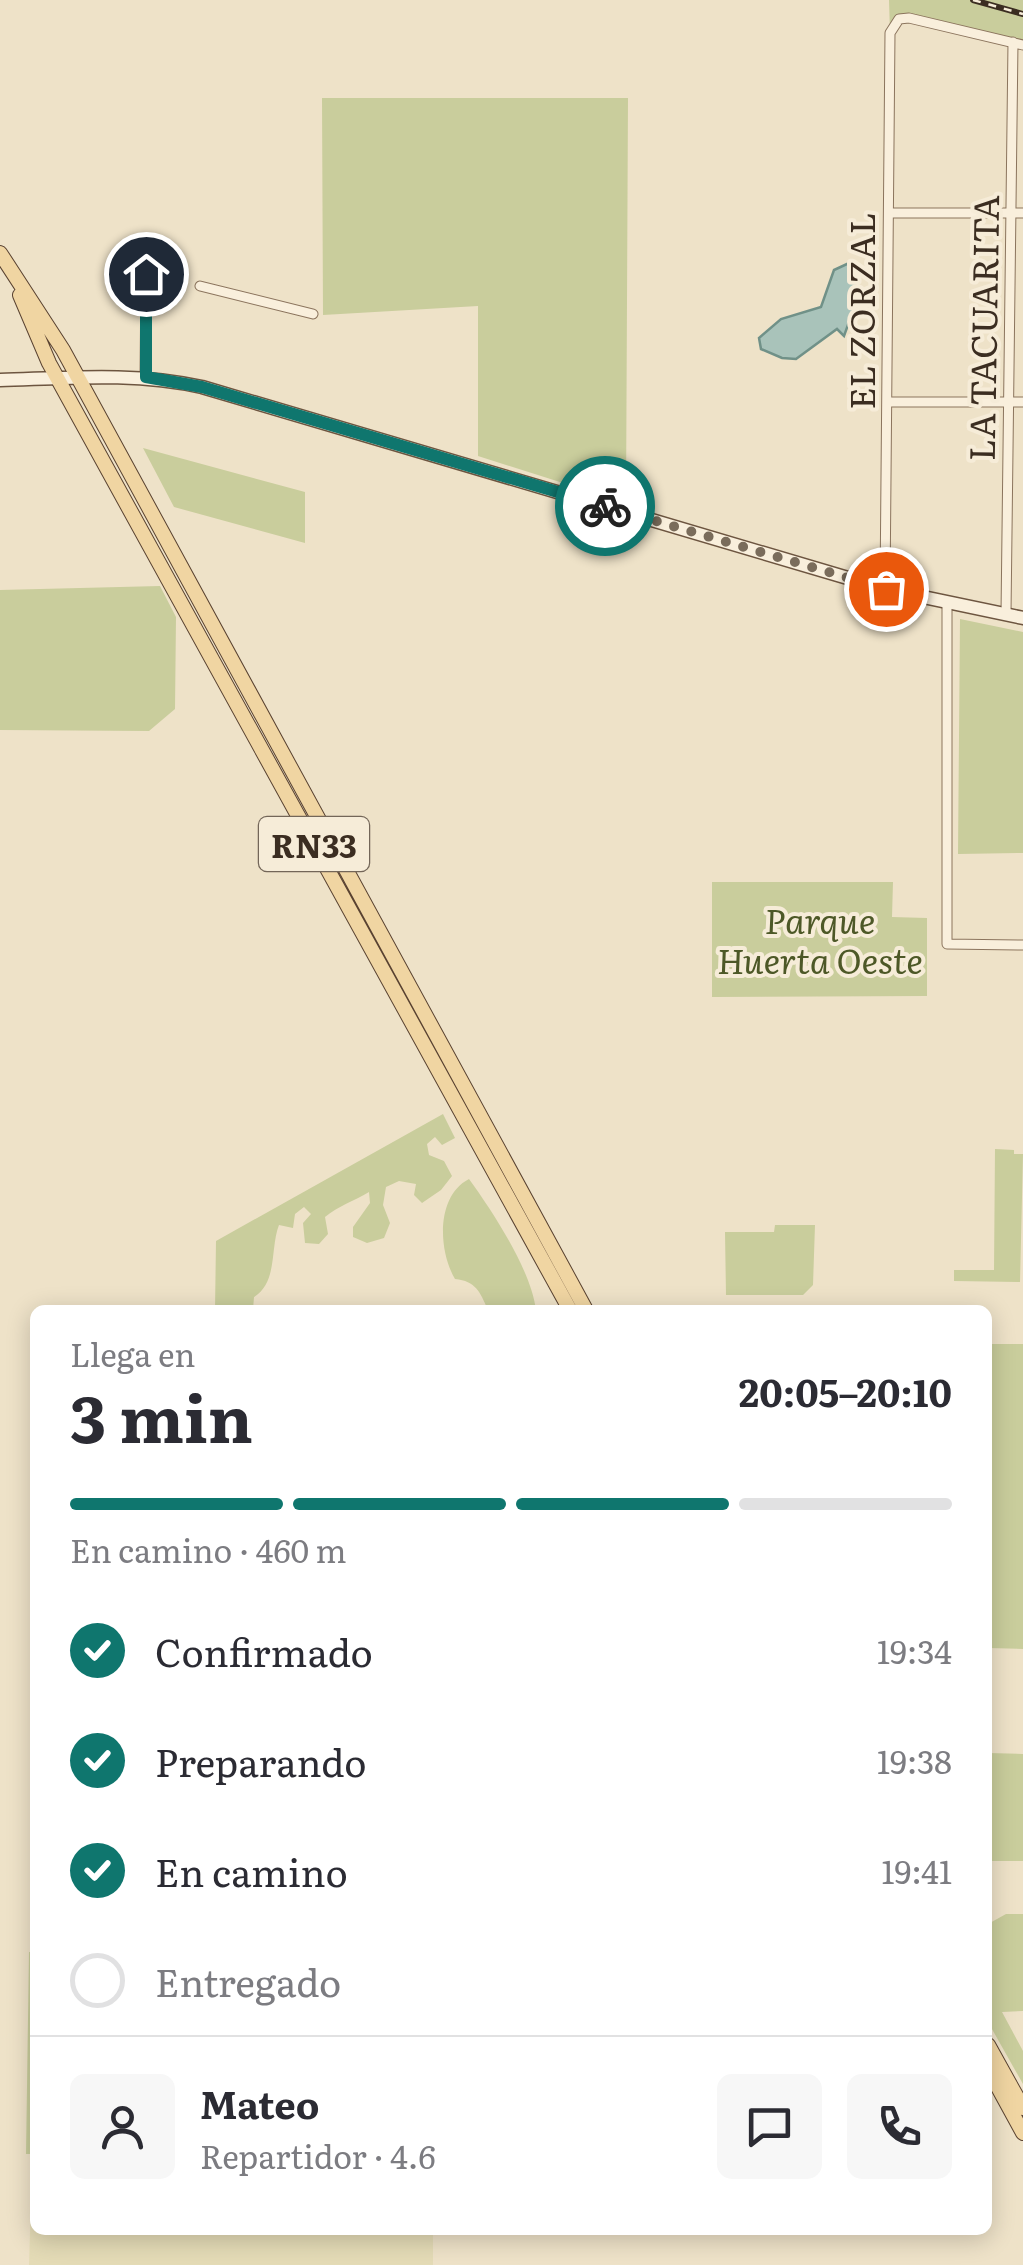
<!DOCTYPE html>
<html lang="es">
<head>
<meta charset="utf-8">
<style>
	body { margin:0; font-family:Literata,serif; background:#f7f7f7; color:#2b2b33; height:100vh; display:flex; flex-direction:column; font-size:38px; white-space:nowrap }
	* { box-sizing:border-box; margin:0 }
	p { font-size:32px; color:#7c7c81 }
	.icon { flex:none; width:55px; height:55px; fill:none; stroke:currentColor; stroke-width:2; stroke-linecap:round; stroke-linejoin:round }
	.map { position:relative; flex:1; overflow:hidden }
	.side { position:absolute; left:30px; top:1305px; width:962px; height:930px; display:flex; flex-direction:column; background:#fff; border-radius:15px; box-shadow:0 5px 25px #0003 }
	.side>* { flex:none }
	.pin { position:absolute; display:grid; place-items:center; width:85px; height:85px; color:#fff; margin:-42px; border:5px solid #fff; border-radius:50%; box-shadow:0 2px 10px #0007 }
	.courier { position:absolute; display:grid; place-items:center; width:100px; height:100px; margin:-50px; border:8px solid #0f766e; border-radius:50%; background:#fff; color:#222; box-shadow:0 2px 12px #0007 }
	.head em { font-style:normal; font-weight:700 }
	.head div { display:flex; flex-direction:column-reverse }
	.head { display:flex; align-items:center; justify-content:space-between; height:170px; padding:0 40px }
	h1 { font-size:65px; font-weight:700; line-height:75px }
	.bar { display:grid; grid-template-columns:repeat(4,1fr); gap:15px 10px; align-content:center; height:120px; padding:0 40px }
	.bar i { height:12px; border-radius:8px; background:#e1e1e2 }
	.bar .current { background:#0f766e }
	.bar p { grid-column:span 4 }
	.line { display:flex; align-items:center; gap:25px; padding:0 40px; border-top:2px solid #e1e1e2 }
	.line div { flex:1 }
	.round { display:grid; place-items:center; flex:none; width:105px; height:105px; border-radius:15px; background:#f7f7f7 }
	ol { padding:0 40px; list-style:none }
	li { display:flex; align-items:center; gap:30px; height:110px }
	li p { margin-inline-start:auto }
	li .icon { padding:10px; border-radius:50%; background:#0f766e; color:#fff; stroke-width:4 }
	li:last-child { color:#7c7c81 }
	li i { width:55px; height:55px; border:5px solid #e1e1e2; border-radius:50% }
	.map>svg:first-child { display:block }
</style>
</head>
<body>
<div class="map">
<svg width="1023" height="2265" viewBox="0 0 1023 2265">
	<rect width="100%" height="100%" fill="#eee2c8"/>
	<!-- farmland -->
	<path fill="#e4dbb6" d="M32,2167H35V2230H433V2265H29Z"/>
	<!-- green -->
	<path fill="#c9cd9c" d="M889,0H1023V45L899,19L890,33Z
		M322,98H628L626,503L478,456V306L323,315Z
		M143,448L305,492V543L174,507Z
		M160,586L176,617L175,709L149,731L0,730V590Z
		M960,619L1023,632V853L958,854Z
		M712,882H893L892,917L927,918V996L712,997Z
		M443,1114L455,1138L442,1145L435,1137L427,1144L429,1155L444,1161L452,1176L441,1190L422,1203L414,1195L416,1184L399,1181L386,1187L383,1205L390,1223L384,1238L367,1243L353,1237V1227L370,1203L369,1192C354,1201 338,1206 325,1217L328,1234L319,1244L305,1243L303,1223L311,1214L304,1207L295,1214L293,1228L279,1225C270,1248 278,1282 254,1297L253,1310H215L216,1241Z
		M995,1149L1014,1150V1154H1023L1020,1282L954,1281V1270H994Z
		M469,1179C493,1212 531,1270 536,1310H488C480,1292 476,1281 455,1279C438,1250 436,1196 469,1179Z
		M775,1225H815L813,1285L803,1295H726L725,1232H774Z
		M988,1344H1023V1649L988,1648Z
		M988,1753L1023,1754V1861H988Z
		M1006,1914H1023V2011L1002,2012L1023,2051V2084L988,2022V1924Z
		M29,1952H35V2154H26Z"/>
	<!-- water -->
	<path fill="#a9c3ba" stroke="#709188" stroke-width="2.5" d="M847,264L854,268L858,297L844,336L837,329L796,359L782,358L761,349L759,338L781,319L821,307L834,270Z"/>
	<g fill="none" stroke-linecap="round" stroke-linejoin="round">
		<defs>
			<path id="minor" d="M889,213H1023
				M200,286L313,314
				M145,377L146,274
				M887,402H1023
				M885,589L890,33L899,19L909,18L1023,45
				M947,602V944L1023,945
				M1006,614L1013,42"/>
			<path id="secondary" d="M0,380C69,378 134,372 202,387L885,589L1023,618"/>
			<path id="primary" d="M0,253L63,350L586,1310
				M20,295L49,363L570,1310
				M988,2045L1023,2108
				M988,2069L1023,2133"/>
		</defs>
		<!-- minor casing -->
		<use href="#minor" stroke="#8b745d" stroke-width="11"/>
		<!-- secondary casing -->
		<use href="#secondary" stroke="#6d5540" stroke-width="15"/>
		<!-- primary casing -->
		<use href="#primary" stroke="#594231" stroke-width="16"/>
		<!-- minor -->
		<use href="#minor" stroke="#f9efdc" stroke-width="9"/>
		<!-- secondary -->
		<use href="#secondary" stroke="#f9efdc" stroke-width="12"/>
		<!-- primary -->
		<use href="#primary" stroke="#f0d5a2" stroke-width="14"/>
		<defs>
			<path id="rail" d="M973,0L1023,14"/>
		</defs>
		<!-- rail casing -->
		<use href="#rail" stroke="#3b2d21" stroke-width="6"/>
		<!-- rail -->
		<use href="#rail" stroke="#f6ecd8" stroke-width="2.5" stroke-dasharray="8" stroke-linecap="butt"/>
	</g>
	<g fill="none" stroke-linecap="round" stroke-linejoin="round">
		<!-- done -->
		<path stroke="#7a6c5b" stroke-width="10" stroke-dasharray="0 18" d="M605,506L886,589"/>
		<!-- route -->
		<path stroke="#0f766e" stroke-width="12" d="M146,274V377L202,387L605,506"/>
	</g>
	<g text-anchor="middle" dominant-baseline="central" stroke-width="8" stroke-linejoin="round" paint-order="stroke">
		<!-- shield labels -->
		<rect fill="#f6ecd8" stroke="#736658" stroke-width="2.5" x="259" y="817" width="110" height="54" rx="8"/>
		<g font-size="32" font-weight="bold" fill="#3b2d21">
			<text x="314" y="844">RN33</text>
		</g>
		<!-- street labels -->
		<g font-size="35" fill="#3b2d21" stroke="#f6ecd8">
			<text transform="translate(860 311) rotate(-90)">EL ZORZAL</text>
			<text transform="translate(982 328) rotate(-89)">LA TACUARITA</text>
		</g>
		<!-- park labels -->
		<g font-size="35" font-style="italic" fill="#4d5827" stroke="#f6ecd8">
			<text x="820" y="919">Parque<tspan x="820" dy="40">Huerta Oeste</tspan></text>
		</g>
	</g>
</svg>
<div class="pin" style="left:886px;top:589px;background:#ea580c"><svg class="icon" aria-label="bag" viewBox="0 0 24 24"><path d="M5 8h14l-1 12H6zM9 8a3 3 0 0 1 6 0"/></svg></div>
<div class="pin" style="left:146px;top:274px;background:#1f2937"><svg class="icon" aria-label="home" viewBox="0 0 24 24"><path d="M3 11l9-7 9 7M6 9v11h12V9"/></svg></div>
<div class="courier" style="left:605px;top:506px"><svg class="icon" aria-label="bike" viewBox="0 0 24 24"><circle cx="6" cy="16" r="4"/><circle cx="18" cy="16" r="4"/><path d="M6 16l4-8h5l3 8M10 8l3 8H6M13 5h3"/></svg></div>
<section class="side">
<div class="head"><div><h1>3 min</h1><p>Llega en</p></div><em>20:05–20:10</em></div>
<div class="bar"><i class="current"></i><i class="current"></i><i class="current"></i><i></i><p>En camino · 460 m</p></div>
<ol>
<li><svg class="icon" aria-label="check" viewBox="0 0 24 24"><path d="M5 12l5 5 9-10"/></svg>Confirmado<p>19:34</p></li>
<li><svg class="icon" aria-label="check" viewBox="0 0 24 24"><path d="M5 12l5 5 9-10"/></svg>Preparando<p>19:38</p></li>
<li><svg class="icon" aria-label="check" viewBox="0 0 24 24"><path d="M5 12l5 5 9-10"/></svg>En camino<p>19:41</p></li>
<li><i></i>Entregado</li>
</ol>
<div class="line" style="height:180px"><a class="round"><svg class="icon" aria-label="person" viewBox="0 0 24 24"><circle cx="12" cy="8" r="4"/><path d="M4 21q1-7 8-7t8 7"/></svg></a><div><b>Mateo</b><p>Repartidor · 4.6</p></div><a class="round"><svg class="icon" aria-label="chat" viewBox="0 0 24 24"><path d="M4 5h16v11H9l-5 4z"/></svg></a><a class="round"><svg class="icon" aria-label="phone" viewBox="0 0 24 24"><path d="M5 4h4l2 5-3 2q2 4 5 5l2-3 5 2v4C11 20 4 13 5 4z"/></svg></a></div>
</section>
</div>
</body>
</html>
